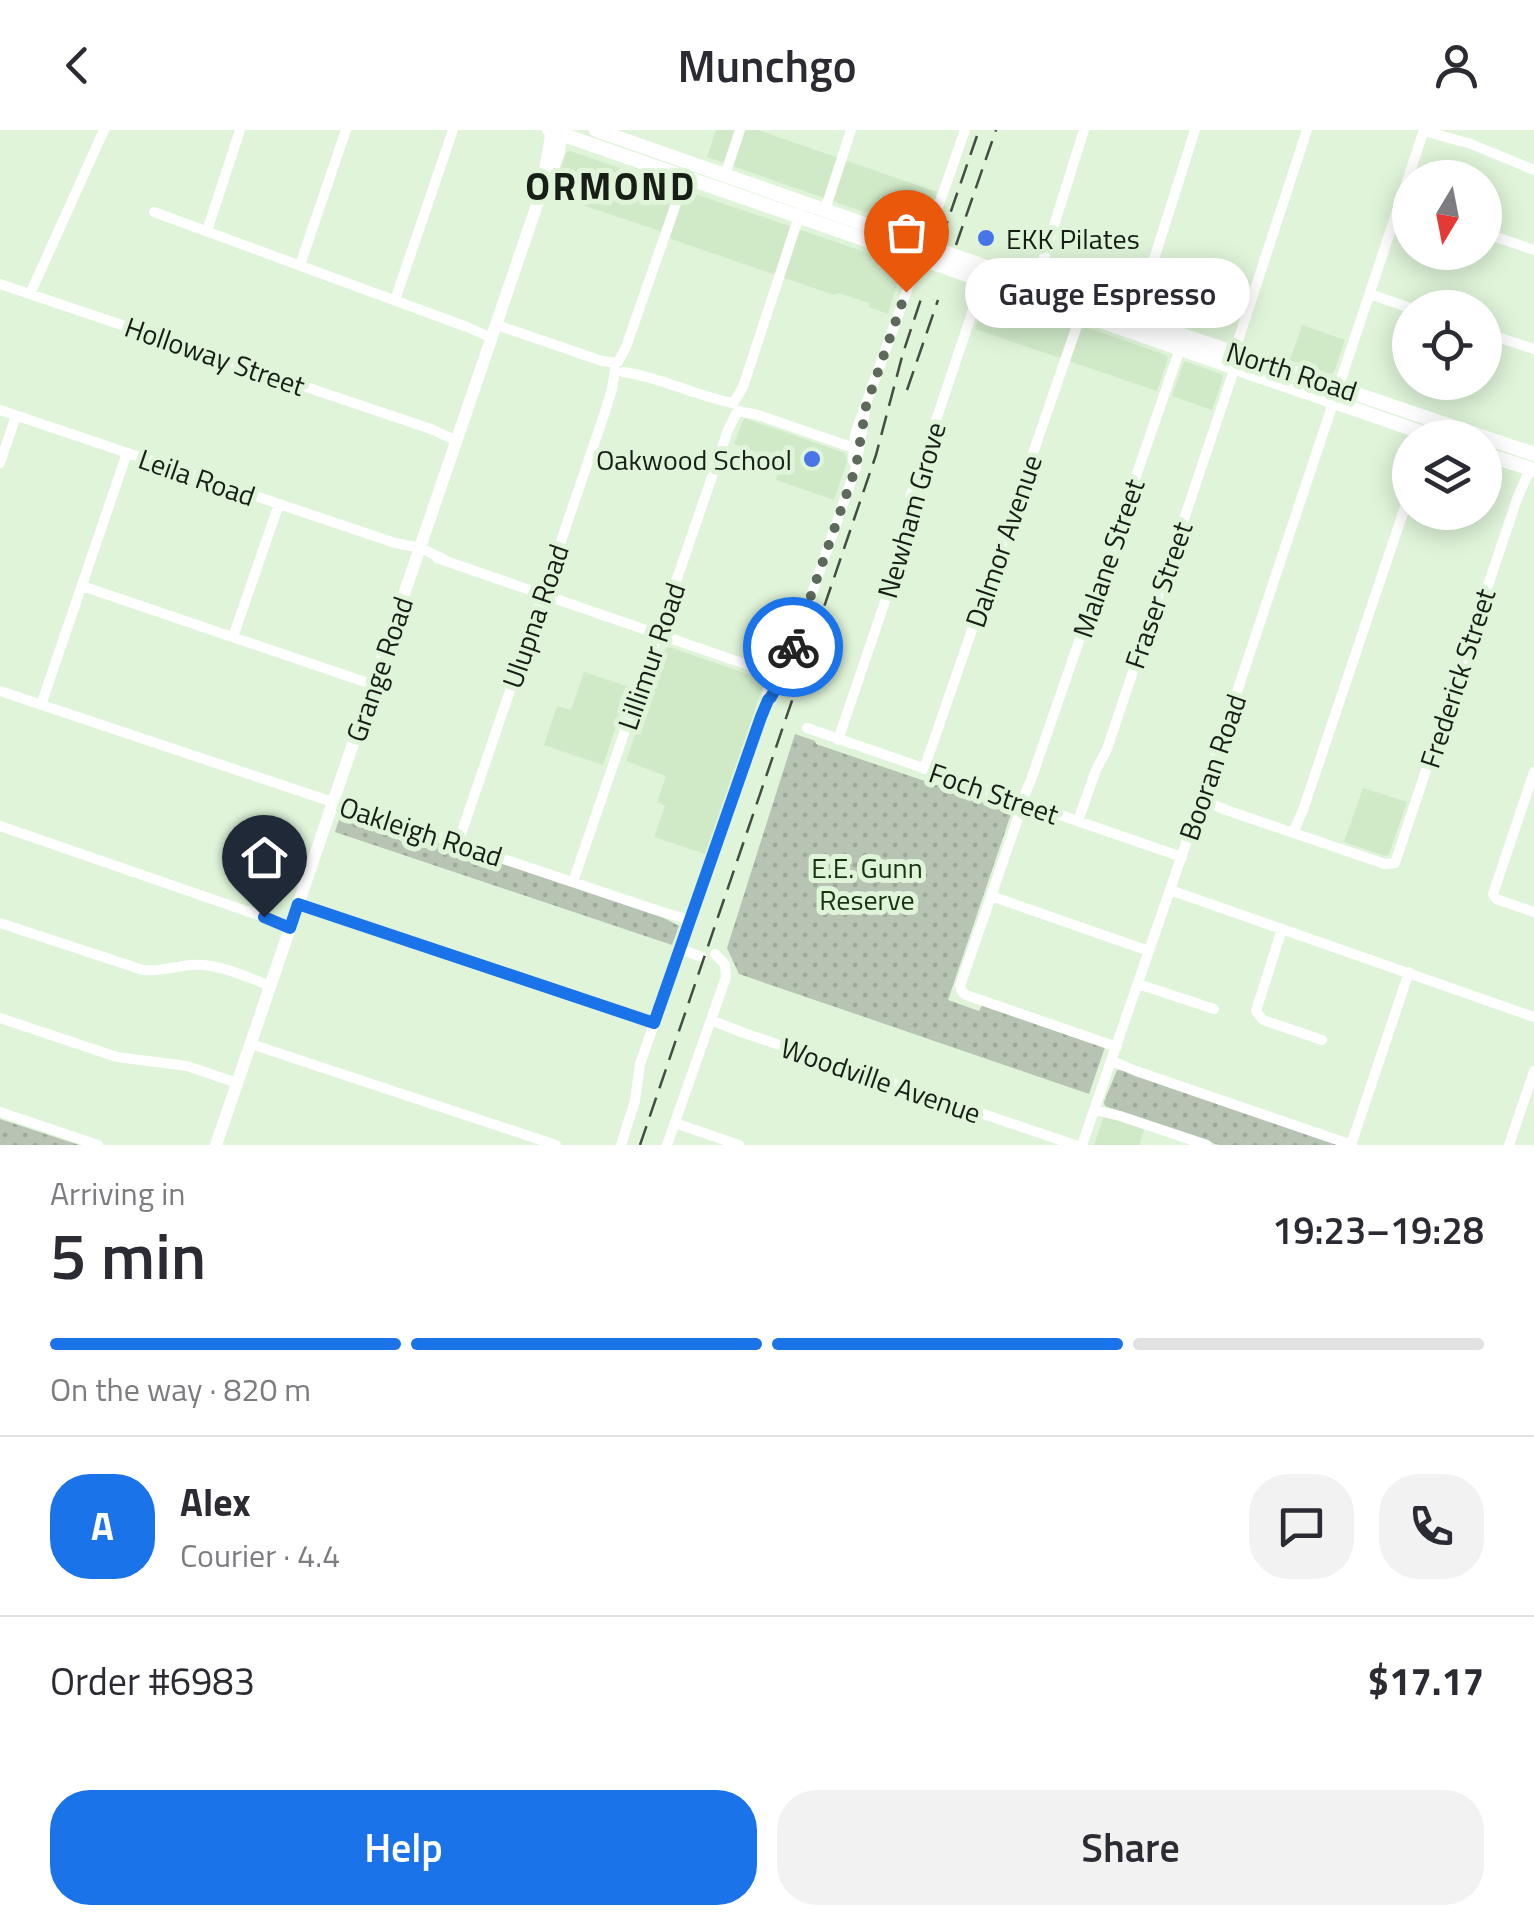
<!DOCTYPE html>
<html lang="en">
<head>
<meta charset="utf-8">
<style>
	body { margin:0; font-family:"Titillium Web",sans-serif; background:#f2f2f3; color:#2b2b33; height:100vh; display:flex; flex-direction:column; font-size:38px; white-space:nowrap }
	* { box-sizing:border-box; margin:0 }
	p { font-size:32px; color:#7c7c81 }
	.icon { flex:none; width:55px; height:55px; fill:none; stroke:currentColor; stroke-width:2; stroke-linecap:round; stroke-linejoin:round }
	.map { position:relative; height:1015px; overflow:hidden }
	.details { display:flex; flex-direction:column; background:#fff; flex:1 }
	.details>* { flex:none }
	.needle { width:65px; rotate:190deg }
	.buttons { position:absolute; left:1392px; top:30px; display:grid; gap:20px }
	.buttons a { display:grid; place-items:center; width:110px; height:110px; border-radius:50%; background:#fff; box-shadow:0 5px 25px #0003; font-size:50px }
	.pin { position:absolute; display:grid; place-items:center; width:85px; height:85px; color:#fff; margin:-102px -42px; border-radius:50% 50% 50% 0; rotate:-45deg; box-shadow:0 0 10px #0007 }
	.pin .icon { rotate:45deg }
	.courier { position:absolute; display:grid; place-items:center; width:100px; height:100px; margin:-50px; border:8px solid #1a73e8; border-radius:50%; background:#fff; color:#222; box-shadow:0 2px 12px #0007 }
	.bubble { position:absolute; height:70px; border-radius:35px; background:#fff; box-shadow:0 5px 25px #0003; font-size:32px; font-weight:600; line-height:70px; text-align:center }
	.overview em { font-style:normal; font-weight:600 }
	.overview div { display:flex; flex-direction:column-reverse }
	.overview { display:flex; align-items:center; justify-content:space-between; height:170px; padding:0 50px }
	h1 { font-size:65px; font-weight:600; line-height:75px }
	.bar { display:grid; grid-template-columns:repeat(4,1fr); gap:15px 10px; align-content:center; height:120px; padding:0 50px }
	.bar i { height:12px; border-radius:8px; background:#e1e1e2 }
	.bar .selected { background:#1a73e8 }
	.bar p { grid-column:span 4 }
	.line { display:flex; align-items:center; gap:25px; padding:0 50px; border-top:2px solid #e1e1e2 }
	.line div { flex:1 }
	.round { display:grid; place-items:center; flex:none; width:105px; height:105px; border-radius:40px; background:#f2f2f3 }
	.cta { display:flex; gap:20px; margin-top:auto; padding:20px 50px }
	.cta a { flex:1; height:115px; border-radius:40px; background:#1a73e8; color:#fff; font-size:40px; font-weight:600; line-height:115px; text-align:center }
	.cta a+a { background:#f2f2f3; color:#2b2b33 }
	header { display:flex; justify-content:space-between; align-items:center; height:130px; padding:0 50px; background:#fff; font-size:45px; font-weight:600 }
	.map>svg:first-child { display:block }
</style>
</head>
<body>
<header><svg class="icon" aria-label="back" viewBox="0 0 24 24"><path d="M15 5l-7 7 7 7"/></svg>Munchgo<svg class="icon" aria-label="person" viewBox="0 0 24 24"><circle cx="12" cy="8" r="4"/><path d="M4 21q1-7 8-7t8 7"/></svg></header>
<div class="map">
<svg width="1534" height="1015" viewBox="0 0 1534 1015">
	<defs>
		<pattern id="park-dots" width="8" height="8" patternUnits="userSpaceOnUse" patternTransform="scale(2.5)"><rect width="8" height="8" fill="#b7c4b3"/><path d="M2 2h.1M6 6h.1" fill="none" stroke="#9da899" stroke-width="1.8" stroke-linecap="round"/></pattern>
	</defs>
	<rect width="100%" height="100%" fill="#dff4d9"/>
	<!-- built -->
	<path fill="#d0eac8" d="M716,0H758L937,62L924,103L707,27Z
		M570,21L903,135L888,184L869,177V173L838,163L834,165L773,144L674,110L657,100L552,65L566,23Z
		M987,163L1166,225L1168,229L1157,261L975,199Z
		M1302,195L1345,210L1334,242L1331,244L1290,230Z
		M1184,231L1221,244L1223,248L1212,280L1172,266Z
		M744,288L845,323L847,332L834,370L776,350L782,331L734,314Z
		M669,517L762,549L764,553L705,724L654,707L665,676L657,672L666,646L626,631L663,521Z
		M584,542L629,557L603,635L544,615L557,576L571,580Z
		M1363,658L1407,672L1389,724L1385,726L1344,712Z
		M1107,977L1147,991L1139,1015H1094Z"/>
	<!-- park -->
	<path fill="url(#park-dots)" d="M795,604L815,611L816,614L1010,680L1011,684L948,870L979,881L982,875L1105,917L1089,964L739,844L727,818Z
		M342,680L660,786L679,796L672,815L335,702Z
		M1117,940L1125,941L1341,1015H1219L1105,976L1104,972Z
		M0,989L79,1015H0Z"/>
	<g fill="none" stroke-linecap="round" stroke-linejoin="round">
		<!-- minor -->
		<path stroke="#fff" stroke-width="10" d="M1424,1L1471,14L1534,40
			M725,45L740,0
			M825,80L851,0
			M154,82L467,197L492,208
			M207,101L240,0
			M1485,103L1534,120
			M927,116L934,89L965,0
			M300,135L346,0
			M0,154L431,299L457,311
			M1035,156L1084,0
			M30,164L104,0
			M1370,164L1410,178
			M395,170L453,0
			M1135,189L1195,0
			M497,195L602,231L616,233
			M1485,203L1534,219
			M1234,223L1307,0
			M618,232L626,217L686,45
			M623,242C661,247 695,266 733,273
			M734,272L743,257L800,83
			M0,280L395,413L421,418L443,429
			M738,281L758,285L854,318
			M853,331L855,304L920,125
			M0,333L16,286
			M437,428L780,546
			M82,456L374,555
			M233,507L279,374
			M788,532L856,337L866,276
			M0,561L662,782L691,790
			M41,575L127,323
			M807,598L1182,727
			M838,610L910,398V368L983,150
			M924,639L1081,184
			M1534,642L1493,764L1496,769L1534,782
			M1201,670L1226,680L1385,734L1395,733L1517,369L1530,339
			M1078,691L1096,640L1107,619L1235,237
			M0,696L264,787L290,798
			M1293,703L1303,680L1410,362
			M458,713L604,285L612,259L615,240
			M573,752L728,300L737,282
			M1170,760L1534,887
			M991,766L1149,821
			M299,774L654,893
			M0,793L143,840C161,842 175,836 192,835C218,833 246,847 271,856
			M1282,799L1256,881L1263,890L1322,910
			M680,819L702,827
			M1138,854L1214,879
			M0,888L117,927L187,936L237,953
			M711,890L744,903L1075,1015
			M251,914L556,1015
			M1117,917L966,865L962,862L960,856L1017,691L1024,666L1031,650L1181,216
			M1112,931L1136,941L1352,1015
			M1095,980L1120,986L1207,1015
			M0,982L98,1015
			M675,993L739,1015
			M621,1015L635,971L640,934L768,570L767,564L772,552L789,530
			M667,1015L726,847L725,834L715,824
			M1082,1015L1201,670L1424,0
			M1351,1015L1409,842
			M1509,1015L1534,941"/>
		<!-- major -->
		<path stroke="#fff" stroke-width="12" d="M553,38L559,22L562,0
			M216,1015L541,63L552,0"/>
		<!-- highway -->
		<path stroke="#fff" stroke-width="14" d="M549,0L1438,308
			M596,0L1135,189L1534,324
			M1485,324L1534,340"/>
		<!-- rail -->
		<path stroke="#434d40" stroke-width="2.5" stroke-dasharray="20 10" stroke-linecap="butt" d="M941,110L979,0
			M956,115L996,0
			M907,260L938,170
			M640,1015L876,325L903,223L922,166"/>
	</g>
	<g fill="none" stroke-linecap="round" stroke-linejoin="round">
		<!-- done -->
		<path stroke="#5d695a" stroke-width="10" stroke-dasharray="0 18" d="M793,517L856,337L866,276L906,162"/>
		<!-- route -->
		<path stroke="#1a73e8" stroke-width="12" d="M264,787L290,798L298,774L654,893L761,587L768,570L771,567L785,541L793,517"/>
	</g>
	<!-- markers -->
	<g fill="#4875e7" stroke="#dff4d9" stroke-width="4">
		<circle cx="986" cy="108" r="10"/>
		<circle cx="812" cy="329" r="10"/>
	</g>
	<g text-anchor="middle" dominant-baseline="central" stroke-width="10" stroke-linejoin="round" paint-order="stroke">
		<!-- poi labels -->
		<g font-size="28" fill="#171e15" stroke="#dff4d9" text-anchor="start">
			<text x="1006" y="108">EKK Pilates</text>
			<text x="792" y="329" text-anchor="end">Oakwood School</text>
		</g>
		<!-- street labels -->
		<g font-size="28" fill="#171e15" stroke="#dff4d9">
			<text transform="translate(215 226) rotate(19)">Holloway Street</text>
			<text transform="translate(1292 241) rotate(18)">North Road</text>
			<text transform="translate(197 347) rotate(19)">Leila Road</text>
			<text transform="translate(911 380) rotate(-74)">Newham Grove</text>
			<text transform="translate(1003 411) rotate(-71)">Dalmor Avenue</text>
			<text transform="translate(1108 428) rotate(-71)">Malane Street</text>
			<text transform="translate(1158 465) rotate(-71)">Fraser Street</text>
			<text transform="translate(535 486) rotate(-71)">Ulupna Road</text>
			<text transform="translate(651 526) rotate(-71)">Lillimur Road</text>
			<text transform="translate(379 539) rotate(-71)">Grange Road</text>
			<text transform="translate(1457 548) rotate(-72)">Frederick Street</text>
			<text transform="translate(1212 637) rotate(-71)">Booran Road</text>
			<text transform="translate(994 663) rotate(19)">Foch Street</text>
			<text transform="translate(421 701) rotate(18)">Oakleigh Road</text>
			<text transform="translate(881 950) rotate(19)">Woodville Avenue</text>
		</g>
		<!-- park labels -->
		<g font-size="28" fill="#18340f" stroke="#dff4d9">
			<text x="867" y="737">E.E. Gunn<tspan x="867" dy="32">Reserve</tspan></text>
		</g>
		<!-- district labels -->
		<g font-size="38" font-weight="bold" letter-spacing="2.5" fill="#171e15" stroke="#dff4d9">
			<text x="611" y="56">ORMOND</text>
		</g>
	</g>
</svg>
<div class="buttons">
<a><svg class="needle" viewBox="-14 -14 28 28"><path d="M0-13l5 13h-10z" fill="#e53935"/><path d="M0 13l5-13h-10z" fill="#7c7c81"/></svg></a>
<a><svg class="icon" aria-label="locate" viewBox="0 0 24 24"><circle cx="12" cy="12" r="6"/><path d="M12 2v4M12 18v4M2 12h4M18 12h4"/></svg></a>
<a><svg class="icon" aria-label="layers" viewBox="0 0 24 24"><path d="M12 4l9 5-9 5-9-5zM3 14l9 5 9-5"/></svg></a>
</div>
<div class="pin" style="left:906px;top:162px;background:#ea580c"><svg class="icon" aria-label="bag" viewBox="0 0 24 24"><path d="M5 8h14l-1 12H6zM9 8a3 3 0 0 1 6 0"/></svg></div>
<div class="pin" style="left:264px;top:787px;background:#1f2937"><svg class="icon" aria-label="home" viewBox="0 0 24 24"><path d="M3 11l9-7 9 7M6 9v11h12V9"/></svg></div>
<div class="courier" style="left:793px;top:517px"><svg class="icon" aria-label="bike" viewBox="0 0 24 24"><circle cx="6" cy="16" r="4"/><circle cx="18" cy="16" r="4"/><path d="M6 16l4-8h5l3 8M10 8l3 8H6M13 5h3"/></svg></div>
<div class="bubble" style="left:965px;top:128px;width:285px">Gauge Espresso</div>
</div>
<section class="details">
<div class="overview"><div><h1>5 min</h1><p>Arriving in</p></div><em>19:23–19:28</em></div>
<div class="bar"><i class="selected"></i><i class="selected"></i><i class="selected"></i><i></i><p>On the way · 820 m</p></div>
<div class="line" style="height:180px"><b class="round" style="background:#1a73e8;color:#fff">A</b><div><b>Alex</b><p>Courier · 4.4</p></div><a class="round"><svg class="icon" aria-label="chat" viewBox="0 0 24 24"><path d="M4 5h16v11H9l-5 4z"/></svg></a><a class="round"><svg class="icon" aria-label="phone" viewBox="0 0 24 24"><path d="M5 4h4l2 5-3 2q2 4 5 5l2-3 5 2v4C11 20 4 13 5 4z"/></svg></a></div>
<div class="line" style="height:130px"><div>Order #6983</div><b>$17.17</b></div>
<div class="cta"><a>Help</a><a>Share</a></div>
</section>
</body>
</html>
